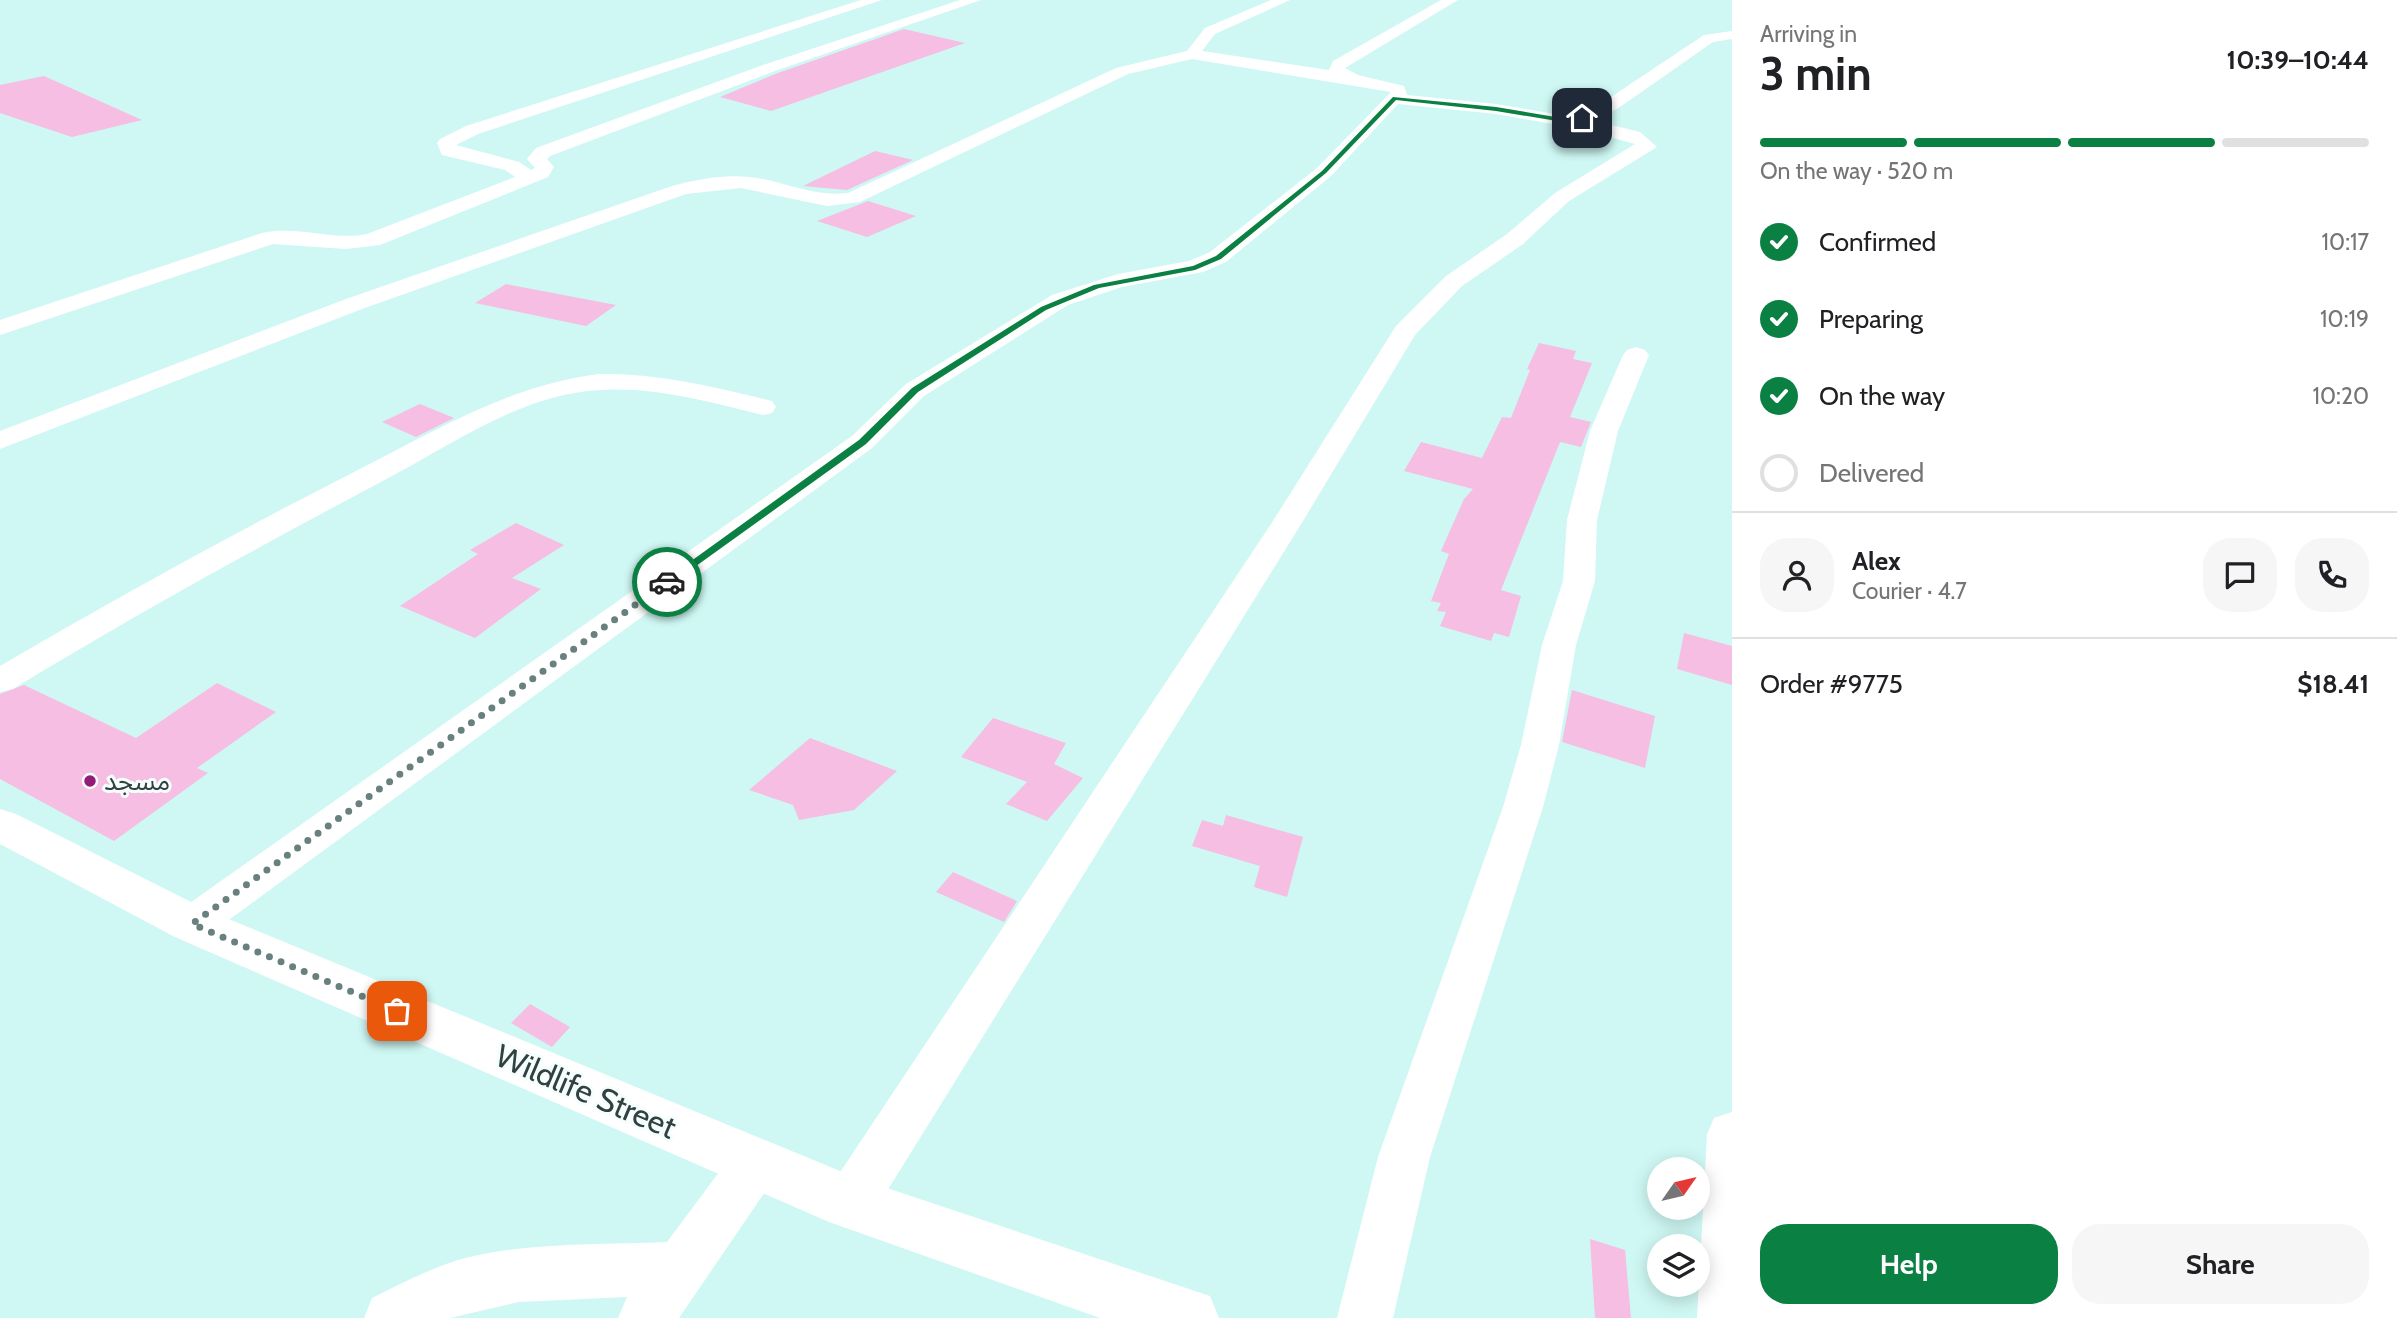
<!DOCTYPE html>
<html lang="en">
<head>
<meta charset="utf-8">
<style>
	body { margin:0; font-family:Cabin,"Noto Sans Arabic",sans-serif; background:#f6f6f6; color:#202124; height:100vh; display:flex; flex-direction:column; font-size:26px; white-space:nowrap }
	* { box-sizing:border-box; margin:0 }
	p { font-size:23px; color:#757577 }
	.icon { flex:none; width:38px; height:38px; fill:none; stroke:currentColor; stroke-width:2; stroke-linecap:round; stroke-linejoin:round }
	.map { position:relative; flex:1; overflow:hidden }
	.side { display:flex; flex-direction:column; background:#fff; width:665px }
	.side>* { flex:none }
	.needle { width:46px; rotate:56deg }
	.controls { position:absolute; left:1647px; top:1157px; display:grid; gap:14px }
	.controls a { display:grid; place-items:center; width:63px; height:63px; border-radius:50%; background:#fff; box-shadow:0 4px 18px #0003; font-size:35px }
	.pin { position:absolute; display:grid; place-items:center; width:60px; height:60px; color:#fff; margin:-30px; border-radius:14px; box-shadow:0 4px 10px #0006 }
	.courier { position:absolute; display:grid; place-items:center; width:70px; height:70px; margin:-35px; border:5px solid #0b8043; border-radius:50%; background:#fff; color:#222; box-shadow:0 2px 9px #0007 }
	.head em { font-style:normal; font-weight:700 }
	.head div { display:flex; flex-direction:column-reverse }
	.head { display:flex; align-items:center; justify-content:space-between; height:119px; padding:0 28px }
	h1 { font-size:46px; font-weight:700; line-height:52px }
	.bar { display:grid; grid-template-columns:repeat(4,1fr); gap:10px 7px; align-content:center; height:84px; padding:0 28px }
	.bar i { height:9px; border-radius:5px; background:#e0e0e0 }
	.bar .selected { background:#0b8043 }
	.bar p { grid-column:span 4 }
	.line { display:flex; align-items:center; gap:18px; padding:0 28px; border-top:2px solid #e0e0e0 }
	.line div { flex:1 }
	.round { display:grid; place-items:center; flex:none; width:74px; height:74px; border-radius:28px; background:#f6f6f6 }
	ol { padding:0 28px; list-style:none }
	li { display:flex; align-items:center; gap:21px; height:77px }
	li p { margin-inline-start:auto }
	li .icon { padding:7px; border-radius:50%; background:#0b8043; color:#fff; stroke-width:4 }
	li:last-child { color:#757577 }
	li i { width:38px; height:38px; border:4px solid #e0e0e0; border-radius:50% }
	.action { display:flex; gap:14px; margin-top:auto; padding:14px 28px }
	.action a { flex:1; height:80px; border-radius:28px; background:#0b8043; color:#fff; font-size:28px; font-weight:700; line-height:80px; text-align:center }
	.action a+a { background:#f6f6f6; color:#202124 }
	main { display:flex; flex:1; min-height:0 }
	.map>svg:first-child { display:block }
</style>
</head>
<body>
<main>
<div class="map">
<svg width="1732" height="1318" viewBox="0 0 1732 1318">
	<rect width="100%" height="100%" fill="#cff8f4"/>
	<!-- building -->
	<path fill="#f5bee2" d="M904,29L965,43L771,111L720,97L778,73Z
		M44,76L142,120L72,137L0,113V85Z
		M875,151L913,160L847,190L803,186Z
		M868,201L916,216L867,237L817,221Z
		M506,284L616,305L586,326L475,303Z
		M1539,343L1576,351L1573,359L1592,363L1570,417L1591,422L1581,447L1560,442L1501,590L1521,596L1509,637L1494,633L1491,641L1440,626L1446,612L1437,611L1441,603L1431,601L1449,554L1441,551L1464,499L1473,489L1404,471L1421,442L1482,458L1502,417L1511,418L1530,370L1527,369Z
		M420,404L454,418L416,437L382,422Z
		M516,523L564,545L512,578L541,589L475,638L400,606L478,554L470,550Z
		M1684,633L1732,646V685L1677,669Z
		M217,683L276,712L197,768L208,773L114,841L0,779V694L24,685L136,738Z
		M1572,690L1655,716L1645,768L1562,742Z
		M993,718L1066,743L1054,764L1083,778L1047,821L1006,804L1027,782L961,757Z
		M810,738L897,771L854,810L799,820L793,805L749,790Z
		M1226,815L1303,837L1287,897L1254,887L1260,866L1192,846L1202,820L1223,826Z
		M953,872L1017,901L1004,922L936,892Z
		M530,1004L570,1027L552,1047L511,1023Z
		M1590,1239L1625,1250L1631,1318H1595Z"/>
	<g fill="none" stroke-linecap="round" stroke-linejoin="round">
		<!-- minor -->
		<path fill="#fff" fill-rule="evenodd" d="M861,0H882L478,134L456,145L519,162L531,170L535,168L527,159L536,148L763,65L960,0H981L775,71L550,156L547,159L554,167L548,177L380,245L346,249L273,244L0,335V320L262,233C297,225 332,241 367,234L515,177L505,170L442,155L437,143L440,139L466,126Z
			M1271,0H1290L1215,34L1202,51L1329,70L1333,61L1441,0H1458L1345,68L1358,75L1404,86L1407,95L1496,104L1573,117L1605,101L1704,35L1732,31V39L1713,42L1617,109L1591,120L1640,132L1657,147L1569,201L1523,244L1462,286L1415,335L1303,521L869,1220L850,1227L831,1220L824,1203L831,1186L1273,521L1396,326L1446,276L1507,234L1555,193L1635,144L1581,129L1496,114L1398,104L1331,176L1226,262L1203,272L1122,287L1068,305L924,396L872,448L207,936L192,941L177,936L170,924L177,912L852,436L906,384L1052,295L1118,274L1189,261L1210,252L1317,168L1391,92L1192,59L1128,74L860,202L827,206L741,188L686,194L362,309L0,449V431L346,299L672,186C703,178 732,173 763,179C792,185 819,197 848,193L1116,68L1187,51L1205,28Z
			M1636,347L1645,350L1649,355L1618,431L1597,520L1595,581L1576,645L1559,745L1543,807L1430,1157L1393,1318H1337L1378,1157L1503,807L1521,745L1542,645L1563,581L1567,520L1590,431L1623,355L1627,350Z
			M599,374C658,373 715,387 772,401L776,407L772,413L763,415C702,400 638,382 575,393C509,404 450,445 392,476C264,544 137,613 13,689L0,692V666C116,598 234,533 354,472C434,432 509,385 599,374Z
			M1732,1112V1318H1697L1707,1134L1714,1118Z
			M755,1141L773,1148L781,1164L773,1180L679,1318H618L627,1297L519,1302L450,1318H364L372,1298C402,1283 433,1267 465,1258C531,1242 600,1245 667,1242L737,1148Z"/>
		<!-- major -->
		<path fill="#fff" fill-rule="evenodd" d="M0,809L16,814L209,911L857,1178L1210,1296L1219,1318H1100L829,1222L175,937L0,844Z"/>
	</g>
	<!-- route -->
	<path fill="#0b8043" d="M1393,97L1496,107L1579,121L1580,116L1585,118L1581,125L1496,111L1396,100L1326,173L1221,259L1195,270L1099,288L1046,310L918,392L866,444L671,584L662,582L859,440L912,388L1041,307L1094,285L1193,266L1216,256L1322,171Z"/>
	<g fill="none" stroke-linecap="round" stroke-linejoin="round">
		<!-- done -->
		<path stroke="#68817e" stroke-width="7" stroke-dasharray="0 12.6" d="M397,1011L192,924L667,582"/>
	</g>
	<!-- markers -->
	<circle fill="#941c79" stroke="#f6fefd" stroke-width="2.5" cx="90" cy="781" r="7"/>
	<g text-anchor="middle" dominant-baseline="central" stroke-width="6" stroke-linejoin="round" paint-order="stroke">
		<!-- poi labels -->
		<g font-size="26" fill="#30413f" stroke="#f6fefd" text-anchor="start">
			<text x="104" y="781">مسجد</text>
		</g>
		<!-- near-street labels -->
		<g font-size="32" fill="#30413f" stroke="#f6fefd">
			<text transform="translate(586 1091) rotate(23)">Wildlife Street</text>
		</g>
	</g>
</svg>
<div class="controls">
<a><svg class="needle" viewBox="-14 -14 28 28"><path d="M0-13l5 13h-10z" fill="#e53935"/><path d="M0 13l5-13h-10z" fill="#757577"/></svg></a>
<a><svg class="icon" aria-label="layers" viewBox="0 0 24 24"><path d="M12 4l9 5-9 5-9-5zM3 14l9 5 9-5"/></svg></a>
</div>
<div class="pin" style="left:397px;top:1011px;background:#ea580c"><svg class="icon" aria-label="bag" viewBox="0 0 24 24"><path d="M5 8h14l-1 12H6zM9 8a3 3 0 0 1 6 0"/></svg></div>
<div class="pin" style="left:1582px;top:118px;background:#1f2937"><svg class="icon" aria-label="home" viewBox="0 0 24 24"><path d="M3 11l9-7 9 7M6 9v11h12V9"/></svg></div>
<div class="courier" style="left:667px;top:582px"><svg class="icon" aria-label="car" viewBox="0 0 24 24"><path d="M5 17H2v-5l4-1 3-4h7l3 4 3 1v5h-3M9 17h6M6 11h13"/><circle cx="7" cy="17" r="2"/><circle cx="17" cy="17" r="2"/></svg></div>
</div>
<section class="side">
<div class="head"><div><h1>3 min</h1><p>Arriving in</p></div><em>10:39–10:44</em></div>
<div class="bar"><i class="selected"></i><i class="selected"></i><i class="selected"></i><i></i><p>On the way · 520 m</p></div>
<ol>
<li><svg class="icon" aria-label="check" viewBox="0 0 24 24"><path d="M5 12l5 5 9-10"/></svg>Confirmed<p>10:17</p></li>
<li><svg class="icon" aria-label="check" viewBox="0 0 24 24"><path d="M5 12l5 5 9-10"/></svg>Preparing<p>10:19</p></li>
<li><svg class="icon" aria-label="check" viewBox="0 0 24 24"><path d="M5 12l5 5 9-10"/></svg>On the way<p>10:20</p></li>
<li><i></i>Delivered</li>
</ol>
<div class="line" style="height:126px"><a class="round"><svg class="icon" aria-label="person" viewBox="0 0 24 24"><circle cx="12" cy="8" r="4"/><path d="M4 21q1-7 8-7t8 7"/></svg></a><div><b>Alex</b><p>Courier · 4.7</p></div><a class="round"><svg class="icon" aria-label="chat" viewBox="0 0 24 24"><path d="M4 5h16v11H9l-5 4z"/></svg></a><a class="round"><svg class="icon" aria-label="phone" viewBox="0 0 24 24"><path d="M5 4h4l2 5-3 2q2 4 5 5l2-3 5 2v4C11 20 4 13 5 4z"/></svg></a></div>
<div class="line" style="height:91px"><div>Order #9775</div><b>$18.41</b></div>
<div class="action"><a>Help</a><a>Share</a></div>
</section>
</main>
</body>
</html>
